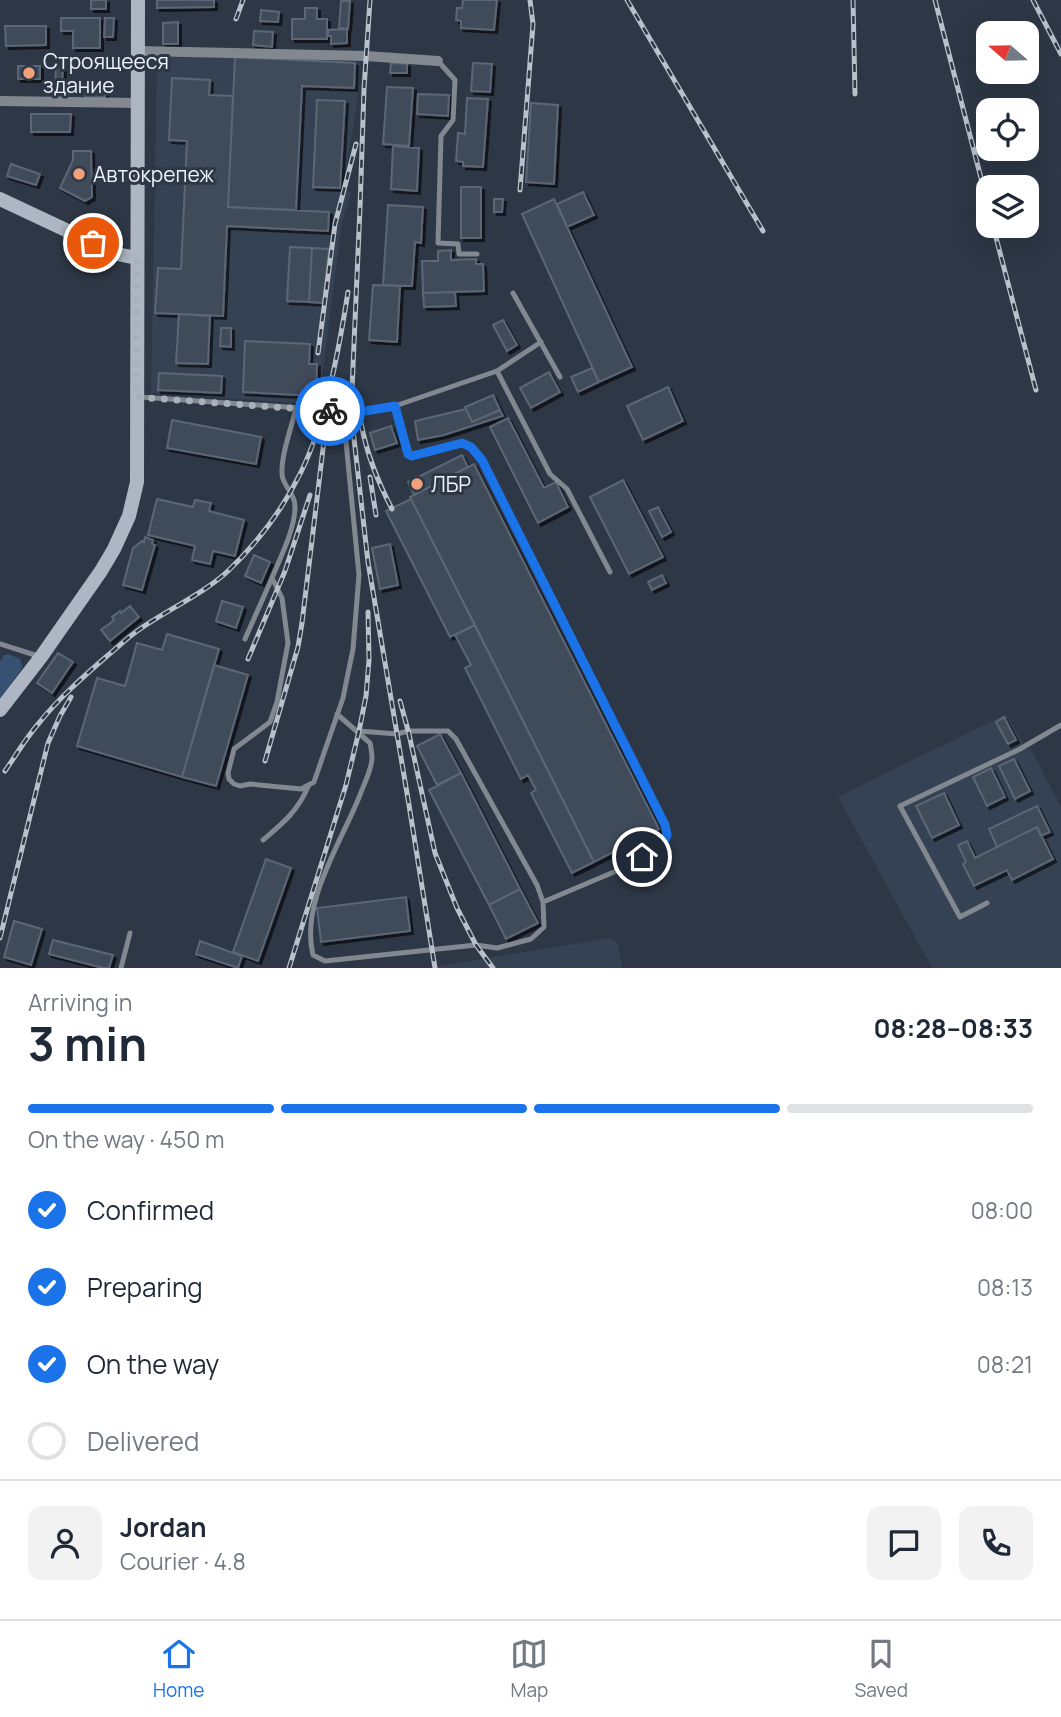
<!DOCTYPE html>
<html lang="en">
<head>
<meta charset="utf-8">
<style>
	body { margin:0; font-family:Manrope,sans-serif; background:#f2f2f3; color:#1f2937; height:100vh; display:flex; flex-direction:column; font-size:26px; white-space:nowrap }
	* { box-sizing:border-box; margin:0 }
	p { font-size:23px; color:#747a83 }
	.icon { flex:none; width:38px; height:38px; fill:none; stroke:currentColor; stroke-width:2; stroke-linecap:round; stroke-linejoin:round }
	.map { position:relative; height:968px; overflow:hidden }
	.details { display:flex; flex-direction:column; background:#fff; flex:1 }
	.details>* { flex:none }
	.needle { width:46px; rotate:290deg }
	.controls { position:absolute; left:976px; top:21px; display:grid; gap:14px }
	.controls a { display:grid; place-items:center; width:63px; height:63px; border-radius:14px; background:#fff; box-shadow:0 7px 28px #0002; font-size:35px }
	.pin { position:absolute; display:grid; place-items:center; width:60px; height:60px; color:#fff; margin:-30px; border:4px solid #fff; border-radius:50%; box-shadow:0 2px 7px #0007 }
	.courier { position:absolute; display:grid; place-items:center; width:70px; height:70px; margin:-35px; border:5px solid #1a73e8; border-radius:50%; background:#fff; color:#222; box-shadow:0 2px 9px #0007 }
	.overview em { font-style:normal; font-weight:700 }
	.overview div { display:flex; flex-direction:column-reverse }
	.overview { display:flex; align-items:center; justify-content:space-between; height:119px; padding:0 28px }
	h1 { font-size:46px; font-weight:700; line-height:52px }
	.bar { display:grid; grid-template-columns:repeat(4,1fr); gap:10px 7px; align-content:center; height:84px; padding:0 28px }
	.bar i { height:9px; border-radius:5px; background:#e0e1e3 }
	.bar .on { background:#1a73e8 }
	.bar p { grid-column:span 4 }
	.line { display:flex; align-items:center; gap:18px; padding:0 28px; border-top:2px solid #e0e1e3 }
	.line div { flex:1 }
	.round { display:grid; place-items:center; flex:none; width:74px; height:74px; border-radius:14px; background:#f2f2f3 }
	ol { padding:0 28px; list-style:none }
	li { display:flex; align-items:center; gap:21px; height:77px }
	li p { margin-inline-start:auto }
	li .icon { padding:7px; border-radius:50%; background:#1a73e8; color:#fff; stroke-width:4 }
	li:last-child { color:#747a83 }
	li i { width:38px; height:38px; border:4px solid #e0e1e3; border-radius:50% }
	.menu { display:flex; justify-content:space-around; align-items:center; height:98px; border-top:2px solid #e0e1e3; background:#fff; font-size:19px; color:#747a83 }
	.menu a { display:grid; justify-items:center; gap:4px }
	.menu .on { color:#1a73e8 }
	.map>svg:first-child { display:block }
</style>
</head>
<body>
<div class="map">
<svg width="1061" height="968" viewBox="0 0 1061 968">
	<defs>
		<filter id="shadow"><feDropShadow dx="3" dy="3" stdDeviation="0" flood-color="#0009"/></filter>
	</defs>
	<rect width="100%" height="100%" fill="#2d3745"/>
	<!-- built -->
	<path fill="#344254" d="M233,56L360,62L357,105L343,188L351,193L342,223L319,400L312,404L151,393L157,58Z
		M1006,714L1026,749L1030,747L1061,807V968H932L838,797Z
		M611,938L618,943L622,968H427Z"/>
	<!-- green -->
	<path fill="#385072" d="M9,654L20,659L22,665L21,670L0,698V661L4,655Z"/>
	<!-- building -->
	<path fill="#414c5a" stroke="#5b6676" stroke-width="2" filter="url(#shadow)" d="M91,0H106V9H91Z
		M157,0H214V7L157,8Z
		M463,0H497L494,30L461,28V21L456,20L457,8H462Z
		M341,1H350L348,29L339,28Z
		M305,8H317V19H327V39H292V19H305Z
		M261,10L279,12L278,22L260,21Z
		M61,18H100V48H73V31H61Z
		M105,18H114L113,37H104Z
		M178,22V44H163V23Z
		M5,26H46V45L6,46Z
		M347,29V43L331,44V36H328V30Z
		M254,31L273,32L272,47L253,45Z
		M235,57L355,63L354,88L302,86L296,210L228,207Z
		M56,58H63L62,97H55Z
		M391,63L407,64V73H390Z
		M473,63L492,64L490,92L471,91Z
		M18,66H40V79H18Z
		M172,78L210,80L209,95L233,96L228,207L329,212L328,231L227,226L223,316L155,313L158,268L181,269L187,141L169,140Z
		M387,87L413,88L409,146L383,144Z
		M105,88V97L85,98V89Z
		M418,94L449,95L448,116L417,114Z
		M467,98L488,99L483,167L463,166V162L456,161L458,133L465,134Z
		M317,100L345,101L340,188L313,187Z
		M531,103L558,105L554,184L526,182Z
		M31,114H71L70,132H31Z
		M393,146L419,148L417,191L391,189Z
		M73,151H91L92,197L85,201L60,188L73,160Z
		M11,164L40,174L36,185L7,176Z
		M461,187H481V238H461Z
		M583,192L594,215L567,227L557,204Z
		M494,199H503L502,212H494Z
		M554,199L632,367L599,382L522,214Z
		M388,205L423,207L421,243L415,242L412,286L383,285Z
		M290,247L312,248L309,302L287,301Z
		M312,248L329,249L323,303L309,302Z
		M451,250V260L476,259V264H483L484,291L423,293L422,261H438V251Z
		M373,285L400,286L397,342L369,340Z
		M455,292L456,306L424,307L423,293Z
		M179,314L210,316L208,364L176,363Z
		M503,320L517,345L507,351L493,325Z
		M221,328H231V347L220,346Z
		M245,341L310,344L309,364H317L316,396L243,392Z
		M592,368L599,382L578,392L571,377Z
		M549,372L560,392L531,408L520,388Z
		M159,373L222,376L221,393L158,390Z
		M668,387L683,421L643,440L627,406Z
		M493,395L500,410L472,422L465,407Z
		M466,409L472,422L500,410L503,416L444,435L418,440L415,421Z
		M508,418L544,488L556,482L568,507L538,523L490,427Z
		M172,420L261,437L256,464L167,448Z
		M391,426L397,443L375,450L370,433Z
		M462,455L468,467L414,495L408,482Z
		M474,464L659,829L594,862L410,497Z
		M623,480L663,557L629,574L590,497Z
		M157,499L193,507L195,500L211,503L209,511L244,520L235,556L213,551L210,564L192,560L195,546L148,535Z
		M411,499L475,625L450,637L386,511Z
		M658,507L671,532L662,537L649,511Z
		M145,537L153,540L152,544L155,545L142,590L123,585L133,548L142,541L144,542Z
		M390,544L398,585L380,589L372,548Z
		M254,555L270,562L261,583L245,576Z
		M662,575L666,583L652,590L648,582Z
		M222,601L243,607L236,628L216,621Z
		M130,606L139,617L110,641L101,630L114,620L112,617L120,611L121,613Z
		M475,625L594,862L572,873L531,793L536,790L528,775L521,779L465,668L471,665L455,635Z
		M167,634L219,649L182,777L77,746L97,678L125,686L137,643L162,650Z
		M58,653L73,662L52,693L37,683Z
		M214,665L248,675L216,786L182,777Z
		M1004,717L1016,740L1008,744L996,722Z
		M440,734L461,773L437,785L417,746Z
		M1014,759L1030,791L1015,799L999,766Z
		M991,768L1005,797L987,806L973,777Z
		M461,773L520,889L489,905L429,790Z
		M944,793L959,825L932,838L916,806Z
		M1037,806L1050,832L1041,836L1037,827L997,847L989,829Z
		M1037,827L1053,859L1012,880L1007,870L974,886L963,864L966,862L958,845L967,841L975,858Z
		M266,859L291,868L258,961L233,952Z
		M520,889L538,923L506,939L489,905Z
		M406,897L410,931L321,942L317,908Z
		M14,921L42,929L31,965L4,957Z
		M53,940L113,955L109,968H103L49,954Z
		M200,941L242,956L238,968L196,954Z"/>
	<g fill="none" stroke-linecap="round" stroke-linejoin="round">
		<!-- lane -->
		<path stroke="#82888f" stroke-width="5" d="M438,61L455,80L453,120L441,136L438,243L458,244L459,254H477
			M513,293L560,377
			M497,371L550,474L567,489L610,572
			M140,397L360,412L395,406L497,371L541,342
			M395,406L408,454L412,456L462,443L471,447L483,460L665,825L667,835L663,845L621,869L543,902
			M296,409C292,425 278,464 283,479C287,490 296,496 295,509C294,531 280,558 272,578L282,598L288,643L277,702L270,722L234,749L228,773L229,779L234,784L240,786L250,784L301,789L314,782L343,698L353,649L359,575L343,411
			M245,639L272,578
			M0,644L38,656
			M337,714L370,743C371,748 372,754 372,759C371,771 364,784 360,795C341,843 300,903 313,955L325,961L476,945L497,948L531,939L544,927L543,902L537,885L456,739L448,731H408L397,734L359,731
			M263,840C283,823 297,812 308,787
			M987,903L960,917L900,806L1020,749L1061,725
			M121,968L130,933"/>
		<!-- street -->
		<path stroke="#82888f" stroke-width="10" d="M138,51L366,56L438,61
			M0,101L138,103"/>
		<!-- secondary -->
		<path stroke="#adb6c2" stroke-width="14" d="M0,199L117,254L137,258
			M0,710L41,657L101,571L114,549L129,516L137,482L138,0"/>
		<defs>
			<path id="rail" d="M370,0L364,89L360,208L351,412L368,562L409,805L435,968
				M627,0L763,231
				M853,0L855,94
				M935,0L989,209
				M1033,0L1061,54
				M236,19L243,0
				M520,190L533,24L530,0
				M993,226L1036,390
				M318,353L335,224L356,144
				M361,423C367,455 377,480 392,509
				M370,477L376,515
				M248,659L285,571L310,495
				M400,701L409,734L435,853L457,908L476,945L493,968
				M265,761L298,647L302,623L326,424
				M5,771C16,755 26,738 39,723C59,698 83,677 107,656C118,647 128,637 140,629C167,610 205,593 229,570C258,542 283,509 301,472C326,421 339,349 348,292
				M0,938L48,743L60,716L71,697
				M289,968L346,785L359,731L366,696L369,660L368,612"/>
		</defs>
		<!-- rail casing -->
		<use href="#rail" stroke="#b8c0ca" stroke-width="5"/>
		<!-- rail -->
		<use href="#rail" stroke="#2d3745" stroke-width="2.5" stroke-dasharray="8" stroke-linecap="butt"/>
	</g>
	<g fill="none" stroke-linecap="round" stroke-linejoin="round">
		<!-- done -->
		<path stroke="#a8b1bb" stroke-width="7" stroke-dasharray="0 12.6" d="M93,243L117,254L137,258L136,397L330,411"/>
		<!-- route -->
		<path stroke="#1a73e8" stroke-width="9" d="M330,411L359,412L395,406L408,454L412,456L462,443L471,447L482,460L665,825L667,835L663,845L642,857"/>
	</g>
	<!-- markers -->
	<g fill="#f1a17b" stroke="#2d3745" stroke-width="2.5">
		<circle cx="29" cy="73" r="7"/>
		<circle cx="79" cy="174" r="7"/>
		<circle cx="417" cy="484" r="7"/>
	</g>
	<g text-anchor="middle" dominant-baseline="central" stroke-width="6" stroke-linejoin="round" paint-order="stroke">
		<!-- poi labels -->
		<g font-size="21" fill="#ebf2fb" stroke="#2d3745" text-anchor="start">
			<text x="43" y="61">Строящееся<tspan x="43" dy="24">здание</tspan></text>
			<text x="93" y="174">Автокрепеж</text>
			<text x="431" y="484">ЛБР</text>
		</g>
	</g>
</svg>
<div class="controls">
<a><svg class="needle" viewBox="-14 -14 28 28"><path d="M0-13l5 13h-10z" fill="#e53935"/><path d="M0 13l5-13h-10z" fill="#747a83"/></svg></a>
<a><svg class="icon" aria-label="locate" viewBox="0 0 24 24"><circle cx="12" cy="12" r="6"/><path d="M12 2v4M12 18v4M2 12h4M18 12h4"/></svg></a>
<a><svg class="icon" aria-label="layers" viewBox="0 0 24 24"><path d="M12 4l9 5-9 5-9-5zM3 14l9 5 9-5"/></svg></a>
</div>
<div class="pin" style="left:93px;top:243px;background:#ea580c"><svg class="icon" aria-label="bag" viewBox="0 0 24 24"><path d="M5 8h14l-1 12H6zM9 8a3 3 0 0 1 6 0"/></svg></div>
<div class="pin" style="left:642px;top:857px;background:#1f2937"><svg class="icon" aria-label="home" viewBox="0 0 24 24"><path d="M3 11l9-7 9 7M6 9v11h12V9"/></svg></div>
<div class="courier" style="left:330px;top:411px"><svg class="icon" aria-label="bike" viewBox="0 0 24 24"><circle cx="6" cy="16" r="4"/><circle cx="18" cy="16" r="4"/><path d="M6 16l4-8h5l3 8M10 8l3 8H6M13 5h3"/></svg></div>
</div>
<section class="details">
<div class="overview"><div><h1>3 min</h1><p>Arriving in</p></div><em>08:28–08:33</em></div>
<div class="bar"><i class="on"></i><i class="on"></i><i class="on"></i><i></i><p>On the way · 450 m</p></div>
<ol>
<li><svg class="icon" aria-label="check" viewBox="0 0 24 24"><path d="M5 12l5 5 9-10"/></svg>Confirmed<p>08:00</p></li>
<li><svg class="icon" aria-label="check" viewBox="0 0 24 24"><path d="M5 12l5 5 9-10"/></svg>Preparing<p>08:13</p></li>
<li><svg class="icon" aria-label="check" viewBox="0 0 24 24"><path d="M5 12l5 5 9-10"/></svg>On the way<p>08:21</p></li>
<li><i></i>Delivered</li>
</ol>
<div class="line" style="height:126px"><a class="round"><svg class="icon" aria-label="person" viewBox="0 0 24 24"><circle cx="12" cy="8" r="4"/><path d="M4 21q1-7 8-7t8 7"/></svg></a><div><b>Jordan</b><p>Courier · 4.8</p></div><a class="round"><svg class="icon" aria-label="chat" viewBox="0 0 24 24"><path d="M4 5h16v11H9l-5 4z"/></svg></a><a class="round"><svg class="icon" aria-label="phone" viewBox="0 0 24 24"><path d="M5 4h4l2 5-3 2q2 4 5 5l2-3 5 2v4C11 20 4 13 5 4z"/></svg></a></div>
</section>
<nav class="menu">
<a class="on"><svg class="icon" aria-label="home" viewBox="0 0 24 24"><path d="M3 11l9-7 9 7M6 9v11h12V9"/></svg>Home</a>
<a><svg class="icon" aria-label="map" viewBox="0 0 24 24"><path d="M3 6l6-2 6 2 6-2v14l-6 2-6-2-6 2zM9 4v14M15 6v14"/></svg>Map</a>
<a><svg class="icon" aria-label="saved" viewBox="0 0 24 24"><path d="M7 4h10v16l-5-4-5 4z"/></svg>Saved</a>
</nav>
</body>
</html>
